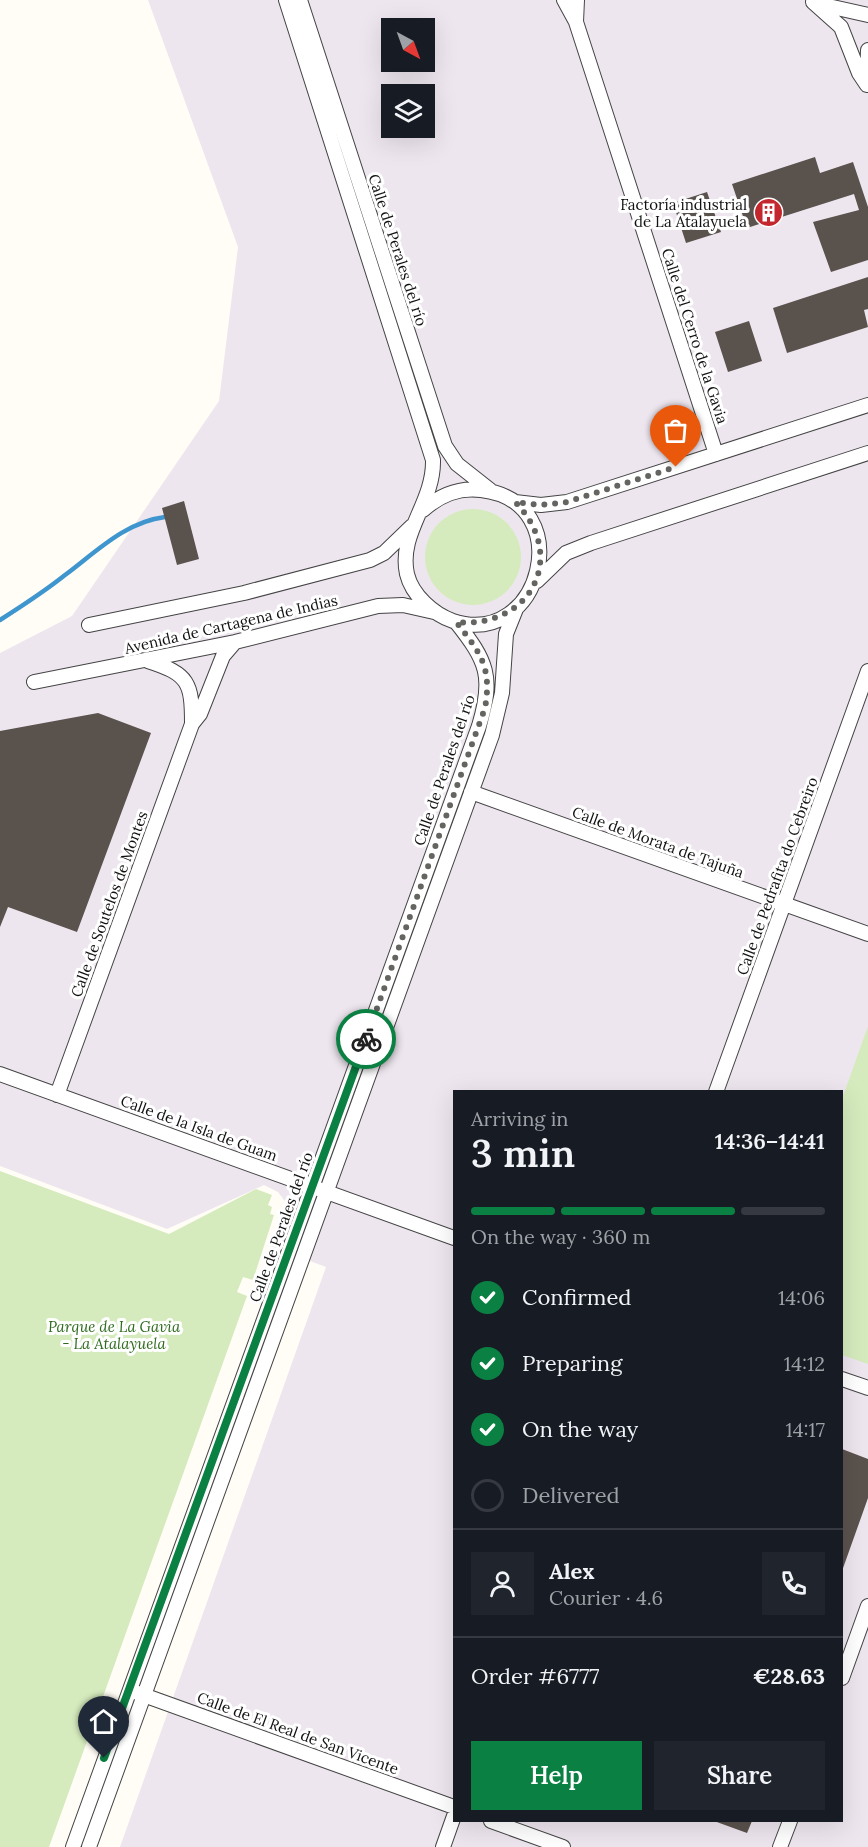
<!DOCTYPE html>
<html lang="en">
<head>
<meta charset="utf-8">
<style>
	body { margin:0; font-family:Lora,serif; background:#20242c; color:#f1f3f6; height:100vh; display:flex; flex-direction:column; font-size:22px; white-space:nowrap }
	* { box-sizing:border-box; margin:0 }
	p { font-size:20px; color:#9ea1a6 }
	.icon { flex:none; width:33px; height:33px; fill:none; stroke:currentColor; stroke-width:2; stroke-linecap:round; stroke-linejoin:round }
	.map { position:relative; flex:1; overflow:hidden }
	.drawer { position:absolute; left:453px; top:1090px; width:390px; height:732px; display:flex; flex-direction:column; background:#171b24; border-radius:0px; box-shadow:0 6px 24px #0002 }
	.drawer>* { flex:none }
	.needle { width:39px; rotate:139deg }
	.controls { position:absolute; left:381px; top:18px; display:grid; gap:12px }
	.controls a { display:grid; place-items:center; width:54px; height:54px; border-radius:0px; background:#171b24; box-shadow:0 6px 24px #0002; font-size:30px }
	.pin { position:absolute; display:grid; place-items:center; width:51px; height:51px; color:#fff; margin:-62px -26px; border-radius:50% 50% 50% 0; rotate:-45deg; box-shadow:0 0 6px #0007 }
	.pin .icon { rotate:45deg }
	.courier { position:absolute; display:grid; place-items:center; width:60px; height:60px; margin:-30px; border:4px solid #0b8043; border-radius:50%; background:#fff; color:#222; box-shadow:0 2px 8px #0007 }
	.summary em { font-style:normal; font-weight:600 }
	.summary div { display:flex; flex-direction:column-reverse }
	.summary { display:flex; align-items:center; justify-content:space-between; height:102px; padding:0 18px }
	h1 { font-size:39px; font-weight:600; line-height:45px }
	.bar { display:grid; grid-template-columns:repeat(4,1fr); gap:9px 6px; align-content:center; height:72px; padding:0 18px }
	.bar i { height:8px; border-radius:4px; background:#363941 }
	.bar .selected { background:#0b8043 }
	.bar p { grid-column:span 4 }
	.line { display:flex; align-items:center; gap:15px; padding:0 18px; border-top:2px solid #363941 }
	.line div { flex:1 }
	.round { display:grid; place-items:center; flex:none; width:63px; height:63px; border-radius:0px; background:#20242c }
	ol { padding:0 18px; list-style:none }
	li { display:flex; align-items:center; gap:18px; height:66px }
	li p { margin-inline-start:auto }
	li .icon { padding:6px; border-radius:50%; background:#0b8043; color:#fff; stroke-width:4 }
	li:last-child { color:#9ea1a6 }
	li i { width:33px; height:33px; border:3px solid #363941; border-radius:50% }
	.button { display:flex; gap:12px; margin-top:auto; padding:12px 18px }
	.button a { flex:1; height:69px; border-radius:0px; background:#0b8043; color:#fff; font-size:24px; font-weight:600; line-height:69px; text-align:center }
	.button a+a { background:#20242c; color:#f1f3f6 }
	.map>svg:first-child { display:block }
</style>
</head>
<body>
<div class="map">
<svg width="868" height="1847" viewBox="0 0 868 1847">
	<rect width="100%" height="100%" fill="#fffdf5"/>
	<!-- industrial -->
	<path fill="#eee6ef" fill-rule="evenodd" d="M148,0H868V1847H120L326,1267L270,1246L287,1204L278,1192L264,1185L167,1229L0,1166V653L72,616L219,401L238,247ZM392,28H424V62H392ZM392,94H424V128H392ZM454,1092H842V1821H454Z"/>
	<!-- green -->
	<path fill="#d5ebbd" d="M425 557a48 48 0 1 1 96 0a48 48 0 1 1-96 0Z
		M868,1026V1364L842,1355V1099Z
		M0,1171L169,1234L256,1189L272,1195L268,1205L272,1207L270,1214L274,1215L253,1280L243,1277L237,1292L247,1296L49,1847H0Z"/>
	<g fill="none" stroke-linecap="round" stroke-linejoin="round">
		<!-- stream -->
		<path stroke="#3f96cf" stroke-width="4.5" d="M0,620C22,606 45,591 65,575C96,552 125,522 165,517"/>
	</g>
	<!-- building -->
	<path fill="#5a524d" d="M815,157L820,173L853,162L868,207V260L831,272L813,222L859,210L854,194L747,228L732,184Z
		M707,192L721,232L686,243L673,203Z
		M868,277V309L864,310L868,327L787,353L773,308Z
		M749,321L762,361L728,372L715,332Z
		M184,501L199,559L177,565L162,508Z
		M98,713L151,733L77,932L8,907L0,927V731Z
		M842,1449L868,1459V1498L842,1571Z
		M714,1821H752L747,1833Z"/>
	<g fill="none" stroke-linecap="round" stroke-linejoin="round">
		<defs>
			<path id="street" d="M286,0L433,460C434,503 398,533 407,574C412,595 433,614 453,621C542,650 579,501 481,490C458,487 440,495 423,510
				M300,0L445,446L457,464L490,490
				M564,0L576,22L716,454
				M813,2L841,27L859,73L867,85
				M819,4L868,15
				M576,22L577,0
				M867,83L868,50
				M515,502L541,505L567,502L868,405
				M537,581L566,553L591,543L868,453
				M89,625L244,593L370,560L384,553L412,526
				M34,682L235,642L378,606L403,605L434,612
				M192,724L200,714L223,656L235,642
				M471,792L868,934
				M0,1074L454,1238
				M716,1092L868,671
				M57,1095L192,724C192,683 189,674 148,661
				M842,1379L868,1388
				M842,1678L868,1606
				M135,1692L454,1807
				M491,1821L563,1847
				M73,1847L479,726C494,677 487,661 456,622
				M89,1847L492,735L502,693L506,634L516,609
				M443,1847L454,1816
				M780,1847L790,1821"/>
		</defs>
		<!-- street casing -->
		<use href="#street" stroke="#444" stroke-width="16"/>
		<!-- street -->
		<use href="#street" stroke="#fff" stroke-width="14"/>
	</g>
	<g fill="none" stroke-linecap="round" stroke-linejoin="round">
		<!-- done -->
		<path stroke="#646461" stroke-width="6" stroke-dasharray="0 10.8" d="M366,1039L485,708C492,668 481,653 456,622C531,629 569,556 515,502L541,505L567,502L676,467"/>
		<!-- route -->
		<path stroke="#0b8043" stroke-width="8" d="M104,1758L366,1039"/>
	</g>
	<!-- icons -->
	<defs>
		<symbol id="building-disc" viewBox="-11 -11 22 22"><circle r="9.5" fill="#c4262e" stroke="#fff"/><path d="M-4-6H4V6H1V3H-1V6H-4ZM-2.5-4.3h1.7v1.8h-1.7ZM.8-4.3h1.7v1.8H.8ZM-2.5-1h1.7V.8h-1.7ZM.8-1h1.7V.8H.8Z" fill="#fff"/></symbol>
	</defs>
	<g fill-rule="evenodd">
		<use href="#building-disc" x="752" y="196" width="33" height="33"/>
	</g>
	<g text-anchor="middle" dominant-baseline="central" stroke-width="6" stroke-linejoin="round" paint-order="stroke">
		<!-- poi labels -->
		<g font-size="15" fill="#111" stroke="#fff" text-anchor="end">
			<text x="747" y="204">Factoría industrial<tspan x="747" dy="17">de La Atalayuela</tspan></text>
		</g>
		<!-- street labels -->
		<g font-size="15" fill="#111" stroke="#fff">
			<text transform="translate(398 250) rotate(72)">Calle de Perales del río</text>
			<text transform="translate(695 336) rotate(72)">Calle del Cerro de la Gavia</text>
			<text transform="translate(231 624) rotate(-13)">Avenida de Cartagena de Indias</text>
			<text transform="translate(444 770) rotate(-71)">Calle de Perales del río</text>
			<text transform="translate(658 842) rotate(20)">Calle de Morata de Tajuña</text>
			<text transform="translate(777 876) rotate(-70)">Calle de Pedrafita do Cebreiro</text>
			<text transform="translate(109 904) rotate(-70)">Calle de Soutelos de Montes</text>
			<text transform="translate(199 1128) rotate(20)">Calle de la Isla de Guam</text>
			<text transform="translate(281 1227) rotate(-70)">Calle de Perales del río</text>
			<text transform="translate(298 1733) rotate(20)">Calle de El Real de San Vicente</text>
		</g>
		<!-- park labels -->
		<g font-size="15" font-style="italic" fill="#2f6b1f" stroke="#fff">
			<text x="114" y="1326">Parque de La Gavia<tspan x="114" dy="17">- La Atalayuela</tspan></text>
		</g>
	</g>
</svg>
<div class="controls">
<a><svg class="needle" viewBox="-14 -14 28 28"><path d="M0-13l5 13h-10z" fill="#e53935"/><path d="M0 13l5-13h-10z" fill="#9ea1a6"/></svg></a>
<a><svg class="icon" aria-label="layers" viewBox="0 0 24 24"><path d="M12 4l9 5-9 5-9-5zM3 14l9 5 9-5"/></svg></a>
</div>
<div class="pin" style="left:676px;top:467px;background:#ea580c"><svg class="icon" aria-label="bag" viewBox="0 0 24 24"><path d="M5 8h14l-1 12H6zM9 8a3 3 0 0 1 6 0"/></svg></div>
<div class="pin" style="left:104px;top:1758px;background:#1f2937"><svg class="icon" aria-label="home" viewBox="0 0 24 24"><path d="M3 11l9-7 9 7M6 9v11h12V9"/></svg></div>
<div class="courier" style="left:366px;top:1039px"><svg class="icon" aria-label="bike" viewBox="0 0 24 24"><circle cx="6" cy="16" r="4"/><circle cx="18" cy="16" r="4"/><path d="M6 16l4-8h5l3 8M10 8l3 8H6M13 5h3"/></svg></div>
<section class="drawer">
<div class="summary"><div><h1>3 min</h1><p>Arriving in</p></div><em>14:36–14:41</em></div>
<div class="bar"><i class="selected"></i><i class="selected"></i><i class="selected"></i><i></i><p>On the way · 360 m</p></div>
<ol>
<li><svg class="icon" aria-label="check" viewBox="0 0 24 24"><path d="M5 12l5 5 9-10"/></svg>Confirmed<p>14:06</p></li>
<li><svg class="icon" aria-label="check" viewBox="0 0 24 24"><path d="M5 12l5 5 9-10"/></svg>Preparing<p>14:12</p></li>
<li><svg class="icon" aria-label="check" viewBox="0 0 24 24"><path d="M5 12l5 5 9-10"/></svg>On the way<p>14:17</p></li>
<li><i></i>Delivered</li>
</ol>
<div class="line" style="height:108px"><a class="round"><svg class="icon" aria-label="person" viewBox="0 0 24 24"><circle cx="12" cy="8" r="4"/><path d="M4 21q1-7 8-7t8 7"/></svg></a><div><b>Alex</b><p>Courier · 4.6</p></div><a class="round"><svg class="icon" aria-label="phone" viewBox="0 0 24 24"><path d="M5 4h4l2 5-3 2q2 4 5 5l2-3 5 2v4C11 20 4 13 5 4z"/></svg></a></div>
<div class="line" style="height:78px"><div>Order #6777</div><b>€28.63</b></div>
<div class="button"><a>Help</a><a>Share</a></div>
</section>
</div>
</body>
</html>
